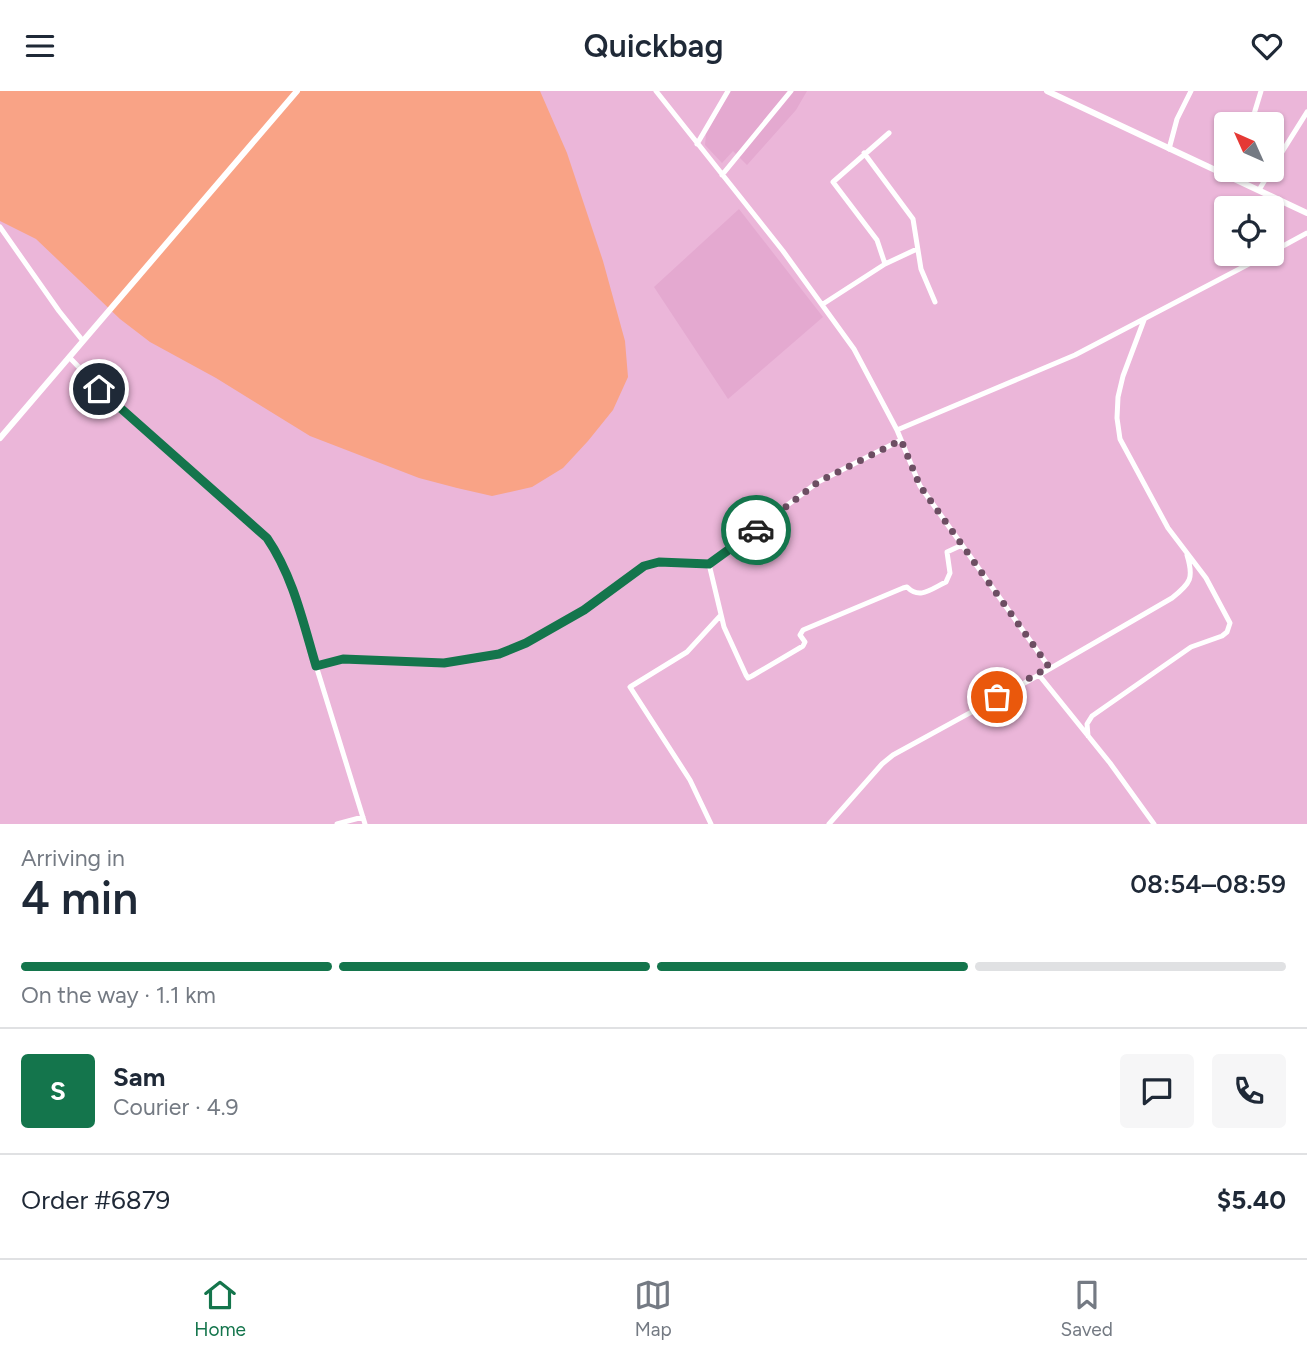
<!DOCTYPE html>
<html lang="en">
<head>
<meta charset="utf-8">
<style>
	body { margin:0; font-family:Figtree,sans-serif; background:#f6f6f7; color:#1f2937; height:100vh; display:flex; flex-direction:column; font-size:26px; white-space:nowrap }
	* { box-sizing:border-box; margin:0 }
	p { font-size:23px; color:#747a83 }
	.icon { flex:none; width:38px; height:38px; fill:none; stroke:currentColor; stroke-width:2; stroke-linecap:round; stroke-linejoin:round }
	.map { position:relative; height:733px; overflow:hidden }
	.sheet { display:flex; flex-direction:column; background:#fff; flex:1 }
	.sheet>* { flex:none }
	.needle { width:46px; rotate:315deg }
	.buttons { position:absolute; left:1214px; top:21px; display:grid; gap:14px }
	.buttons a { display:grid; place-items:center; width:70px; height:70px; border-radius:7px; background:#fff; box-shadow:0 2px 5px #0004; font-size:35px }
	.pin { position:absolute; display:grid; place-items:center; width:60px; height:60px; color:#fff; margin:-30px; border:4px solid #fff; border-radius:50%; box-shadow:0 2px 7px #0007 }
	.courier { position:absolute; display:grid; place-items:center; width:70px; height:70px; margin:-35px; border:5px solid #14754c; border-radius:50%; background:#fff; color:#222; box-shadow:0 2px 9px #0007 }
	.head em { font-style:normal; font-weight:600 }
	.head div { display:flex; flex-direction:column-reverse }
	.head { display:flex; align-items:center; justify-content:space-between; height:119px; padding:0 21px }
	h1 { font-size:46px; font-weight:600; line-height:52px }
	.bar { display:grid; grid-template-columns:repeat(4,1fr); gap:10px 7px; align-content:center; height:84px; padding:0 21px }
	.bar i { height:9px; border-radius:5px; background:#e0e1e3 }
	.bar .selected { background:#14754c }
	.bar p { grid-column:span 4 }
	.line { display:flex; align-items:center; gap:18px; padding:0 21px; border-top:2px solid #e0e1e3 }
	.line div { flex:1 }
	.round { display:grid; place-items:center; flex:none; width:74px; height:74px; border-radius:7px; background:#f6f6f7 }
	header { display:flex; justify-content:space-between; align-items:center; height:91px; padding:0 21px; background:#fff; font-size:32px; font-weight:600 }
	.tabs { display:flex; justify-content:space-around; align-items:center; height:98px; border-top:2px solid #e0e1e3; background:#fff; font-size:19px; color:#747a83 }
	.tabs a { display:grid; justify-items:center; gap:4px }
	.tabs .selected { color:#14754c }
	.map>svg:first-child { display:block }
</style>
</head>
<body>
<header><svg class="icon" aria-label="menu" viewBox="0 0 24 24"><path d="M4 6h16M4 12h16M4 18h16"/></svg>Quickbag<svg class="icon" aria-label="heart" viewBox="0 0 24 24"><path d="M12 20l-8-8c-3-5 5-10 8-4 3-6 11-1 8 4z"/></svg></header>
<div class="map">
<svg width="1307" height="733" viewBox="0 0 1307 733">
	<rect width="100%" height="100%" fill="#ebb6d9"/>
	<!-- built -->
	<path fill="#e4a9d0" d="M730,0H807L796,19L747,74L733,60L722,72L705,54L706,43Z
		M739,118L823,226L728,308L654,196Z"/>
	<!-- green -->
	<path fill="#f9a386" d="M0,0H540L567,62L603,170L625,250L628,286L613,319L588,350L563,377L532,396L492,405L457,397L419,387L310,345L216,287L150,251L120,228L36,148L0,130Z"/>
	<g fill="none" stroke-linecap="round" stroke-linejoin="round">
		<!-- minor -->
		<path stroke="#fff" stroke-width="5" d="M656,0L783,160L854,258L897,339L920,395L1049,576
			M1251,33L1261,0
			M697,53L728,0
			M1169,58L1177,28L1191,0
			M864,62L913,128L921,178L935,211
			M1272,77L1307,21
			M722,84L791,0
			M1259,99L1271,79
			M0,136L59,220L83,250
			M1272,161L1307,142
			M885,173L877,149L833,91L889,42
			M823,213L885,173L917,158
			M69,266C102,301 137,334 174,366C215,401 265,433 288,484L365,733
			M897,339L1075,264L1268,163
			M901,349L818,391L709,473L724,536L746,584L748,587L752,585L803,555L805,551L800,544L803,539L903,497L907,496C920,509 931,498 946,491L950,482L947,461L962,454
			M316,575L343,568L444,572L499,563L525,552L584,519L636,481L652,472L709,473
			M1039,584L1110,672L1154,733
			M1088,645L1087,633L1092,625L1191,556L1222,545L1227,541L1230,532L1206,487L1168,437L1120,348L1117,327L1118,306L1123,285L1144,229
			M337,733L363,726
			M711,733L690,689L630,596L687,561L721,524
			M829,733L882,673L893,664L1039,584L1172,507C1191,492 1194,487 1187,464"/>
		<!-- major -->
		<path stroke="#fff" stroke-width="6" d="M1047,0L1307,122
			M0,347L297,0"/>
	</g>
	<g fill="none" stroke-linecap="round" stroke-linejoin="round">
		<!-- done -->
		<path stroke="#6d4e63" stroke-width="7" stroke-dasharray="0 12.6" d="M756,439L818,391L901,349L920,395L1049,576L997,606"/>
		<!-- route -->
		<path stroke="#14754c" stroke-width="9" d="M99,298L267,447C293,485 303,531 316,575L343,568L444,572L499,563L526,552L584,519L644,475L659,471L709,473L756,439"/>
	</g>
</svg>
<div class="buttons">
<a><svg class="needle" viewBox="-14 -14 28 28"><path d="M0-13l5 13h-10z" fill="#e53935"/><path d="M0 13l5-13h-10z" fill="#747a83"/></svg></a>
<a><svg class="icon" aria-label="locate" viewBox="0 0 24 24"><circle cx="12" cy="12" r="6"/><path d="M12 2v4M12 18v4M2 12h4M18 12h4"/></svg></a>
</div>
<div class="pin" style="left:997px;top:606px;background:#ea580c"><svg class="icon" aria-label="bag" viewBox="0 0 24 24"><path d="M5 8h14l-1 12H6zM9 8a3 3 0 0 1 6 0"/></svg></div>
<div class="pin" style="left:99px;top:298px;background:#1f2937"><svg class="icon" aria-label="home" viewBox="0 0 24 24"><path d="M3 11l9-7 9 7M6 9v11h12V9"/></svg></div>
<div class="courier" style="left:756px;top:439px"><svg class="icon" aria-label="car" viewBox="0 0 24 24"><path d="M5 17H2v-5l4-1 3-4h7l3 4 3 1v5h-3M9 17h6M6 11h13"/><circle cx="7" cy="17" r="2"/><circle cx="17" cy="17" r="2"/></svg></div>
</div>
<section class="sheet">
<div class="head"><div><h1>4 min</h1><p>Arriving in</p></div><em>08:54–08:59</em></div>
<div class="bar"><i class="selected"></i><i class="selected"></i><i class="selected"></i><i></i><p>On the way · 1.1 km</p></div>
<div class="line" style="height:126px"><b class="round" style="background:#14754c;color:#fff">S</b><div><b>Sam</b><p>Courier · 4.9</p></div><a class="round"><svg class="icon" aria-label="chat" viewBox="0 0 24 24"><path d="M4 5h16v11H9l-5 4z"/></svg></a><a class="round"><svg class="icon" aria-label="phone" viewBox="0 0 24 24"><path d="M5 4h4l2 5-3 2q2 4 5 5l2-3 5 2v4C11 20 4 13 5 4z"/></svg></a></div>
<div class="line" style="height:91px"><div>Order #6879</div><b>$5.40</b></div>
</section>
<nav class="tabs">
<a class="selected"><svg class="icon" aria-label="home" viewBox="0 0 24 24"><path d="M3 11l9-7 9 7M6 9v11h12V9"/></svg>Home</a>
<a><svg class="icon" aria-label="map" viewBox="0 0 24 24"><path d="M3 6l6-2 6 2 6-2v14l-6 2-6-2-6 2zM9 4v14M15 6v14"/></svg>Map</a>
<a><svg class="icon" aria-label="saved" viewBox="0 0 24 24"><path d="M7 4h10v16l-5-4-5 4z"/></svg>Saved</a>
</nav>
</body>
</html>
